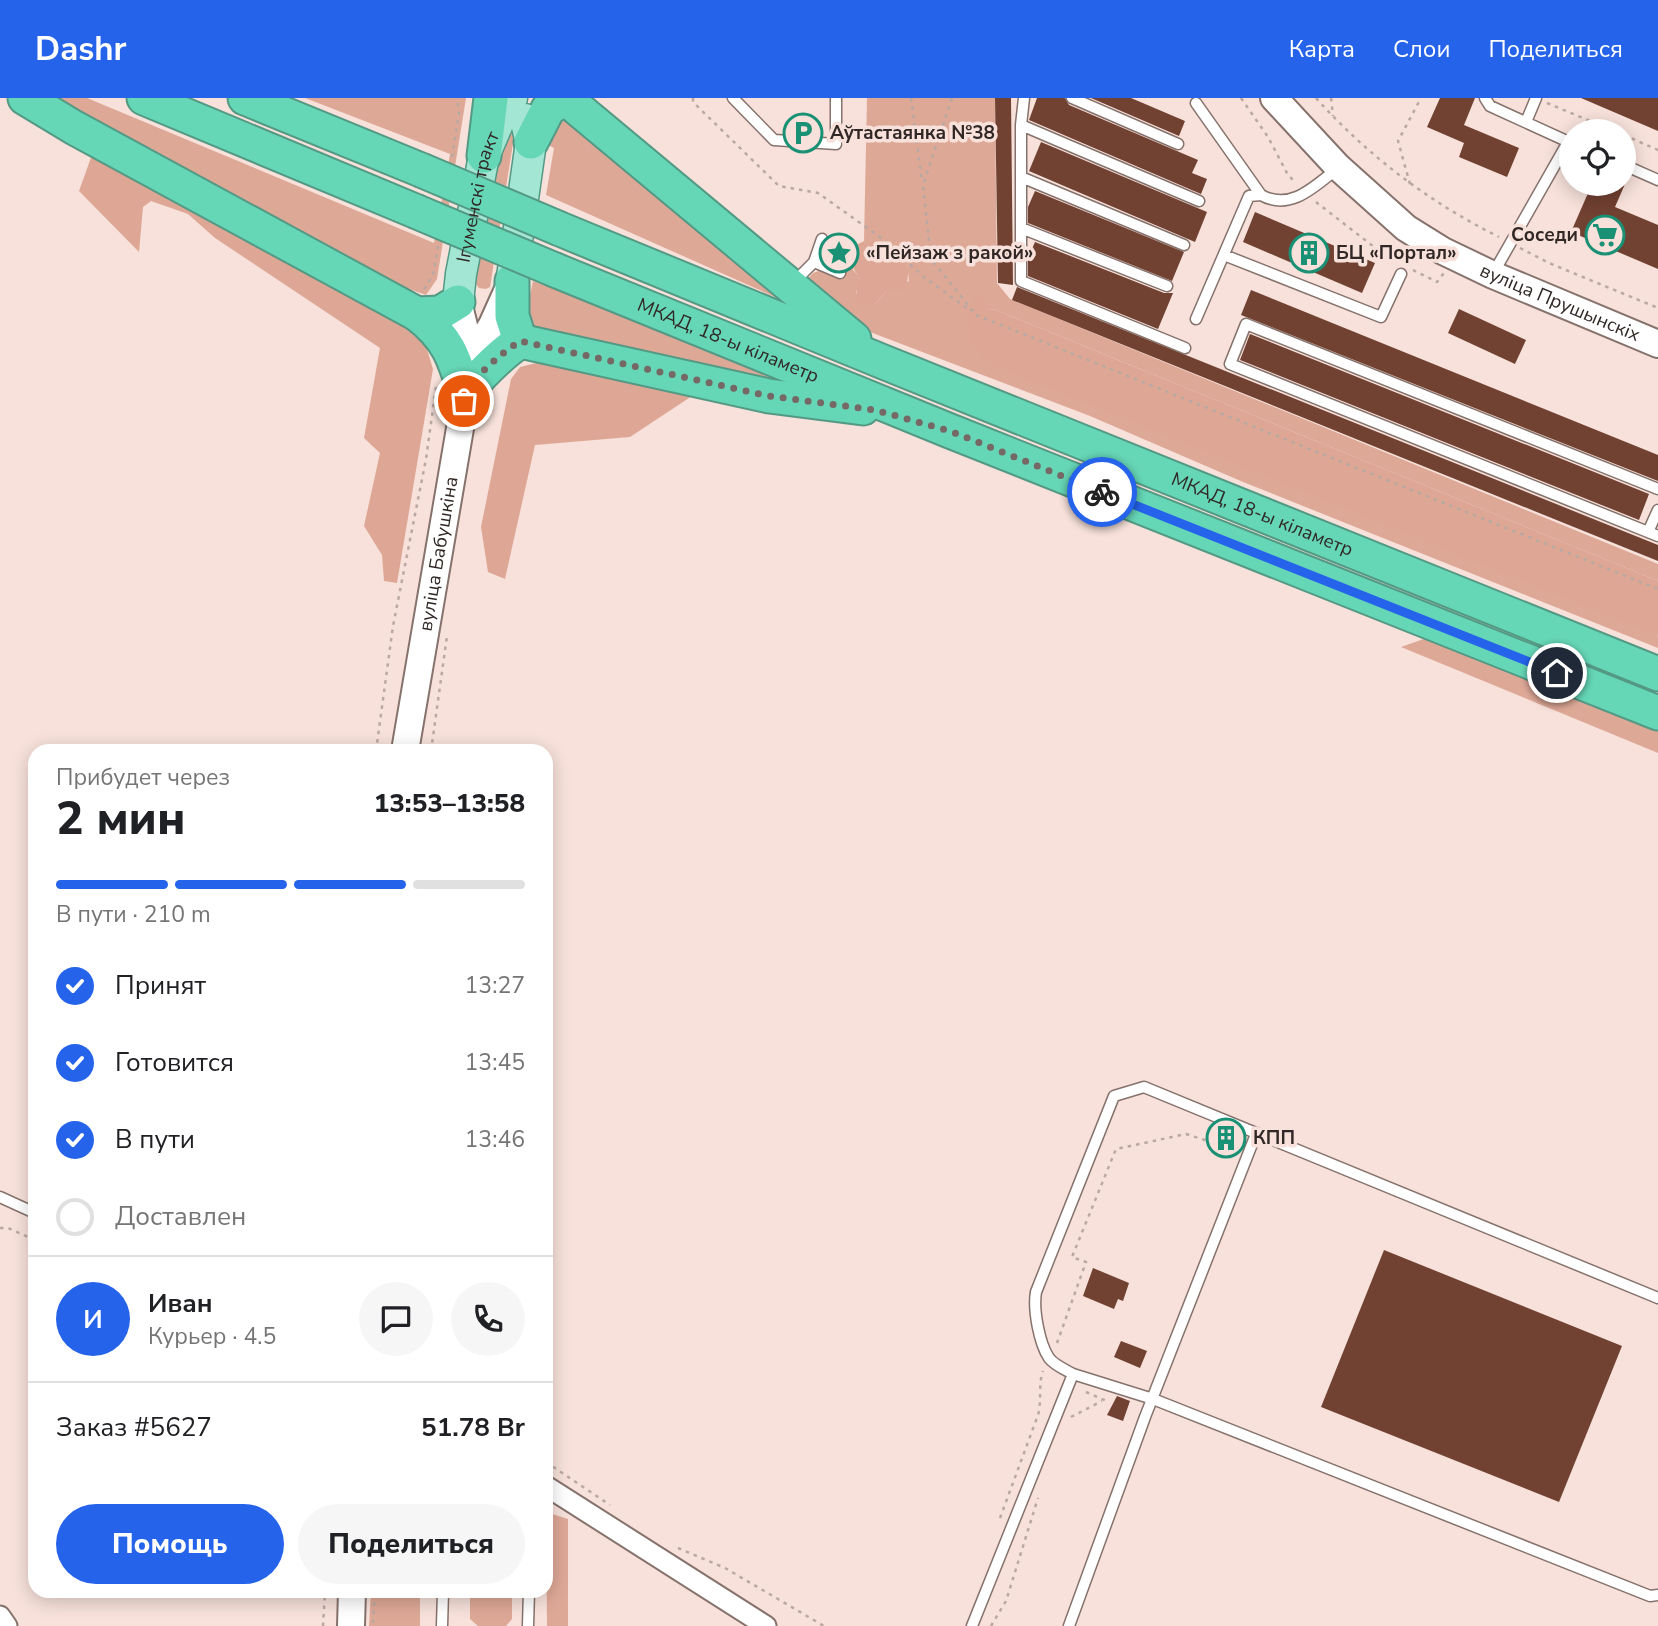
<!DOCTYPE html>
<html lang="ru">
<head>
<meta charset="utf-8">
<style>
	body { margin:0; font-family:"Nunito Sans",sans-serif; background:#f6f6f6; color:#202124; height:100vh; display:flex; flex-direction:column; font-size:26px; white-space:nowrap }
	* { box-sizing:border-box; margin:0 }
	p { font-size:23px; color:#757577 }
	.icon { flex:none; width:38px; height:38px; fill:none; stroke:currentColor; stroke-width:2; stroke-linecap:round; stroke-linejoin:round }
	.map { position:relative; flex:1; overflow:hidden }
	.side { position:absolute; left:28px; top:646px; width:525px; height:854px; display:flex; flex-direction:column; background:#fff; border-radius:21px; box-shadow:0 4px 18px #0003 }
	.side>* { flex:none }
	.buttons { position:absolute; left:1559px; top:21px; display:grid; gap:14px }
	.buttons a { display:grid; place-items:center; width:77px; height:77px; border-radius:50%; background:#fff; box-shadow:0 4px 18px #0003; font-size:35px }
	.pin { position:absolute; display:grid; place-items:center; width:60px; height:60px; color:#fff; margin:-30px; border:4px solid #fff; border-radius:50%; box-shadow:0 2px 7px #0007 }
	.courier { position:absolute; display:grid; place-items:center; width:70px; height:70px; margin:-35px; border:5px solid #2563eb; border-radius:50%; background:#fff; color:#222; box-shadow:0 2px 9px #0007 }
	.head em { font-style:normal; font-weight:800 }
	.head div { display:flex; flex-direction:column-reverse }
	.head { display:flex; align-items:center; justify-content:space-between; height:119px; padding:0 28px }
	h1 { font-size:46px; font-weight:800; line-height:52px }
	.bar { display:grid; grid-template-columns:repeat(4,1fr); gap:10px 7px; align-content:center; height:84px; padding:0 28px }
	.bar i { height:9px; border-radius:5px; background:#e0e0e0 }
	.bar .selected { background:#2563eb }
	.bar p { grid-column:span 4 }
	.line { display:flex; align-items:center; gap:18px; padding:0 28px; border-top:2px solid #e0e0e0 }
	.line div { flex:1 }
	.round { display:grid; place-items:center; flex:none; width:74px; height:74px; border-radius:37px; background:#f6f6f6 }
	ol { padding:0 28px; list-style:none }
	li { display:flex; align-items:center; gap:21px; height:77px }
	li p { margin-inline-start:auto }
	li .icon { padding:7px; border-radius:50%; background:#2563eb; color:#fff; stroke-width:4 }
	li:last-child { color:#757577 }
	li i { width:38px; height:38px; border:4px solid #e0e0e0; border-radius:50% }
	.primary-button { display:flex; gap:14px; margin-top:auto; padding:14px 28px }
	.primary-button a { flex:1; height:80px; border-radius:42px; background:#2563eb; color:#fff; font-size:28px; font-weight:800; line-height:80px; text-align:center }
	.primary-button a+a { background:#f6f6f6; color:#202124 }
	header { display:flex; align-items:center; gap:42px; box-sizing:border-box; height:98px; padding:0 35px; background:#2563eb; color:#fff }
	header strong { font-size:33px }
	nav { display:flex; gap:38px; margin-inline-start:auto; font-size:24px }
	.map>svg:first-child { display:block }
</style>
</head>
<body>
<header>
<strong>Dashr</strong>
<nav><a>Карта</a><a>Слои</a><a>Поделиться</a></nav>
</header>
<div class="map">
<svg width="1658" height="1528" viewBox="0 0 1658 1528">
	<rect width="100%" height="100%" fill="#f7e1da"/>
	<!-- green -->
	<path fill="#dea897" d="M46,0H87L434,145L450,56L305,0H466L437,181L426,197L406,190Z
		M867,0H995L997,185L1010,201L1658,466V483L996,212L988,211L986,206L969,210L1658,538V550L1243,384L1090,318L870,234L854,226L807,182L813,175L819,173L843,181L854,152L853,172L858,177L859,185L856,195L874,207L886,193L909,183L906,153L890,147L873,151L864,143Z
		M561,11L793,207L546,97L554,50L546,46Z
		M509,33L514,39L490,189L486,191L479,190L475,185L498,38Z
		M533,183L844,299L536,237L526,216Z
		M1435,537L1658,628V655L1401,549Z
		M546,1414L568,1421V1528H547Z
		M371,1493H420V1528H369Z
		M470,1493H512V1521L506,1528H478L470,1521Z"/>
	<!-- forest -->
	<path fill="#dea795" d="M93,54L404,229L426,248L433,271L397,485L384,483L382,457L364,428L380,355L364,340L380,250L215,140L188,116L151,103L143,109L139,154L79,93Z
		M864,143L874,151L890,147L901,148C909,157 910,181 905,192L886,193L874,207L869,208L857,203C855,193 859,186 858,177C849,168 852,156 858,146Z
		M979,198L985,200L989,211L996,212L1658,483V538L992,267C987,263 979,258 976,252C969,238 966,216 972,202Z
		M544,263L692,298L630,339L535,347L505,481L488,474L481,429L511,281L520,269Z"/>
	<!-- building -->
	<path fill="#714132" d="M995,0H1011L1013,187L998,185Z
		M1037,0H1065L1069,7L1198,62L1192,75L1207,81L1201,96L1029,22Z
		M1091,0H1131L1185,23L1179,38Z
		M1440,0H1475L1464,27L1519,50L1507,79L1459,59L1464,45L1427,29Z
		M1581,0H1658V33Z
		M1041,44L1207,114L1195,144L1029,73Z
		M1592,86H1625L1615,109L1658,127V171L1571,134Z
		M1035,93L1184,154L1172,183L1028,125V109Z
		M1255,114L1375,165L1362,195L1243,144Z
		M829,142L842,147L835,165L823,160Z
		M1035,144L1164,195H1173L1158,231L1028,178V160Z
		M1017,189L1658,447V463L1012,202Z
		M1251,192L1658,357V383L1241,217Z
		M1459,211L1526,242L1515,266L1448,235Z
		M1250,236L1649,396L1639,422L1240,262Z
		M1221,1029L1237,1036L1229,1056L1212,1050Z
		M1384,1152L1622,1248L1559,1404L1321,1309Z
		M1093,1170L1129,1185L1123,1203L1118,1201L1114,1211L1083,1198Z
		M1121,1243L1147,1253L1140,1270L1114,1259Z
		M1117,1298L1130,1303L1123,1323L1107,1317Z"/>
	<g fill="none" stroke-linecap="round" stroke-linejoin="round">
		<defs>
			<path id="lane" d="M733,0L774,42L836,46V0
				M1024,0L1021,27V183L1185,250
				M1072,0L1178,46
				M1485,0L1490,8L1571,45
				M1196,5L1261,97C1291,114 1316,87 1338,70
				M1526,24L1536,0
				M1021,27L1199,103
				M1624,67L1658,82
				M1021,79L1184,147
				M1021,130L1167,188
				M822,141L814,164L840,175
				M1224,157L1381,219L1401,176
				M1494,174L1568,44
				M795,183L814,164
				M1196,221L1249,98L1261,97
				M1658,391L1246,226L1230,266L1658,438
				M1648,434L1658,412
				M0,1099L35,1115
				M1073,1276C1066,1272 1054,1267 1049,1260C1039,1245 1033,1211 1036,1194L1114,998L1144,989L1658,1200
				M442,1528L443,1493
				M528,1528L529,1493
				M972,1528L1073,1276L1153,1301L1650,1498L1658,1497
				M1069,1528L1145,1319L1256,1036"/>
			<path id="street" d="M546,1388L766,1528
				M0,1518L7,1528"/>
			<g id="secondary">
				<path id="s1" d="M1274,0L1338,69L1406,130L1443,153L1493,177L1658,246"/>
				<path d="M458,204L472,260"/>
				<path id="s2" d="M405,653L472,260L492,227L510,187"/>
				<path d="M351,1528L352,1493"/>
			</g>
			<g id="primary">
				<path d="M512,179L531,44L525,21"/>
				<path id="s3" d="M458,204L461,176L484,58L500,21L512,0"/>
			</g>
			<g id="highway">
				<path d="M25,0L73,29L417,216C448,240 454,259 465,295"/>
				<path d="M144,0L415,113"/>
				<path d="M245,0L421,72"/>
				<path d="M565,0L854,241"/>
				<path d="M531,44L548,11L565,0"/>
				<path d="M484,58L491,0"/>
				<path id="s4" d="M560,131L881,263L1658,576"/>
				<path id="s5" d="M555,172L950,333L1658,615"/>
				<path d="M512,183V218L520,243"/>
				<path d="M417,216L440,215L458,204"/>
				<path d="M465,295C482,275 498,258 520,243L769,298L863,310"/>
			</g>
		</defs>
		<!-- lane casing -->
		<use href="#lane" stroke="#86726c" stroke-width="13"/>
		<!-- street casing -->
		<use href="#street" stroke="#86726c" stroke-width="23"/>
		<!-- secondary casing -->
		<use href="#secondary" stroke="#86726c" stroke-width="30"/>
		<!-- primary casing -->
		<use href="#primary" stroke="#539984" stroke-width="33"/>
		<!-- highway casing -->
		<use href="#highway" stroke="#539984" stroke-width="37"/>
		<!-- path -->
		<path stroke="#baa8a2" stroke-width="2.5" stroke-dasharray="3.5 5" stroke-linecap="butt" d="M693,0V4L779,88L818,95L880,139L925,180L971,213
			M911,0L922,83
			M952,0L923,87L931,161L976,217L1658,491
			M1241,0L1268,39L1288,77L1296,85
			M1316,0C1368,58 1429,104 1499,139
			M1331,0L1333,18
			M1547,5L1614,33
			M1624,37L1658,52
			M452,59L459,15L457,0
			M1410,86L1398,43L1421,0
			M1316,104L1387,159L1398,164
			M1520,150L1549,165L1658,210
			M1413,172L1437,184L1444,175
			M424,191L433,177L438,148
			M376,653L393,528L426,361L436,289
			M431,653L447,538
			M0,1130H8L35,1142
			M1057,1245L1086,1164L1072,1159L1116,1051L1186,1036L1214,1045
			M1086,1294L1109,1304
			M1071,1319L1102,1303
			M546,1364L610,1407
			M1000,1420L1038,1317C1042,1303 1038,1286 1043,1273
			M678,1450L725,1470L824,1528
			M373,1525L375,1493
			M323,1528L325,1493
			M991,1528L1006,1503L1038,1400"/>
		<!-- lane -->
		<use href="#lane" stroke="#fff" stroke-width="10"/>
		<!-- street -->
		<use href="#street" stroke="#fff" stroke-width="19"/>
		<!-- secondary -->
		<use href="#secondary" stroke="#fff" stroke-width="26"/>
		<!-- primary -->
		<use href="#primary" stroke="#a3e6d3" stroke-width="30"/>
		<!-- highway -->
		<use href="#highway" stroke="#65d6b6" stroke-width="33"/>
		<defs>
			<path id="highway-bridge" d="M421,72L560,131
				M415,113L555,172"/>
		</defs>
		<!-- highway-bridge casing -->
		<use href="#highway-bridge" stroke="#539984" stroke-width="37" stroke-linecap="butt"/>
		<!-- highway-bridge -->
		<use href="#highway-bridge" stroke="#65d6b6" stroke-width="33"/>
	</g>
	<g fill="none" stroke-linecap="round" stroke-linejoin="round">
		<!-- done -->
		<path stroke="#766965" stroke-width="7" stroke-dasharray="0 12.6" d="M464,303C468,282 502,255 520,243L769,298L875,312L950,333L1102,394"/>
		<!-- route -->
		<path stroke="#2563eb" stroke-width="9" d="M1102,394L1557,575"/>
	</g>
	<!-- icons -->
	<defs>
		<symbol id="parking-ring" viewBox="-11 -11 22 22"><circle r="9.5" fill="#f7e1da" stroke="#1a9175" stroke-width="1.5"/><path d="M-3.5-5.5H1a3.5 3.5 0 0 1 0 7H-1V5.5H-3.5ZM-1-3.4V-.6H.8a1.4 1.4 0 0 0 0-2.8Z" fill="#1a9175"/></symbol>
		<symbol id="supermarket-ring" viewBox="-11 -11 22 22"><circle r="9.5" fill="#f7e1da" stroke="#1a9175" stroke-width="1.5"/><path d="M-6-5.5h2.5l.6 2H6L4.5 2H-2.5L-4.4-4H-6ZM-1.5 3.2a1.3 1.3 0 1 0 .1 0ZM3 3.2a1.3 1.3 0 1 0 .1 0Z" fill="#1a9175"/></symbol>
		<symbol id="sight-ring" viewBox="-11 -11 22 22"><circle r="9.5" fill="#f7e1da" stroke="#1a9175" stroke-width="1.5"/><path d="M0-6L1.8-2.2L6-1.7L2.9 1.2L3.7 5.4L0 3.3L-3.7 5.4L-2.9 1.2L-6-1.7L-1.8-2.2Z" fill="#1a9175"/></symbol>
		<symbol id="building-ring" viewBox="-11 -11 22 22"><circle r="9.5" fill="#f7e1da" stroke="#1a9175" stroke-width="1.5"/><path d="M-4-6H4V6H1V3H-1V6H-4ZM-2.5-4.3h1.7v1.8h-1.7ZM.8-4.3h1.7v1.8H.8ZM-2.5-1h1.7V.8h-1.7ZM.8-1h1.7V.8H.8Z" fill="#1a9175"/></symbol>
	</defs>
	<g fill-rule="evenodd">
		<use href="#parking-ring" x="781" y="13" width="44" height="44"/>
		<use href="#supermarket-ring" x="1583" y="115" width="44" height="44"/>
		<use href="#sight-ring" x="817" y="133" width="44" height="44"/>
		<use href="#building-ring" x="1287" y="133" width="44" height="44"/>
		<use href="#building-ring" x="1204" y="1018" width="44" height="44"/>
	</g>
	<g text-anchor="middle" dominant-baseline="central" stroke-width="7" stroke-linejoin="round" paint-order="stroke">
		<!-- poi labels -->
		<g font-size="19" font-weight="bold" fill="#312826" stroke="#f7e1da" text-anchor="start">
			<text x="830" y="35">Аўтастаянка №38</text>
			<text x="1578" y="137" text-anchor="end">Соседи</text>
			<text x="866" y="155">«Пейзаж з ракой»</text>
			<text x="1336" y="155">БЦ «Портал»</text>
			<text x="1253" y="1040">КПП</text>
		</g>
		<!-- street labels -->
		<g font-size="19" fill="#312826" stroke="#f7e1da">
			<text stroke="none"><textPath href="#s3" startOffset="107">Ігуменскі тракт</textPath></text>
			<text stroke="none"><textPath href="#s1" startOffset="357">вуліца Прушынскіх</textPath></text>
			<text stroke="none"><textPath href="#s5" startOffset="187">МКАД, 18-ы кіламетр</textPath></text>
			<text stroke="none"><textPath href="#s4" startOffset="758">МКАД, 18-ы кіламетр</textPath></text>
			<text stroke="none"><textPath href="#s2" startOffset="200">вуліца Бабушкіна</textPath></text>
		</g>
	</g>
</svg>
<div class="buttons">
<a><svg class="icon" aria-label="locate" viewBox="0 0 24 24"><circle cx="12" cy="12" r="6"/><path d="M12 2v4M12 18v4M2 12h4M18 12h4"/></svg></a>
</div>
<div class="pin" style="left:464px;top:303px;background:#ea580c"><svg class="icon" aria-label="bag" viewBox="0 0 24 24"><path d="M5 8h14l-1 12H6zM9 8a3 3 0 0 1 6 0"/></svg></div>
<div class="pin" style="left:1557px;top:575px;background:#1f2937"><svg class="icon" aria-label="home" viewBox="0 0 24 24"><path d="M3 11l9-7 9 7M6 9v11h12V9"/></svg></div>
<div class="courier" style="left:1102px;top:394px"><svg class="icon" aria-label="bike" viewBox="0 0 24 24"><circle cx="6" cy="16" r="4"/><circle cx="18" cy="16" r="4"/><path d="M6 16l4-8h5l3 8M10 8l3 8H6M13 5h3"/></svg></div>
<section class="side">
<div class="head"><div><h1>2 мин</h1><p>Прибудет через</p></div><em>13:53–13:58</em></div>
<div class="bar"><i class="selected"></i><i class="selected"></i><i class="selected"></i><i></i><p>В пути · 210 m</p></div>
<ol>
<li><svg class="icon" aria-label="check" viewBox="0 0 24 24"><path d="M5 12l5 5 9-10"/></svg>Принят<p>13:27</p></li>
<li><svg class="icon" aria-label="check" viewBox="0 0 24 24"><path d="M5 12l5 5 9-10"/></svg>Готовится<p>13:45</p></li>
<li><svg class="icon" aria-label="check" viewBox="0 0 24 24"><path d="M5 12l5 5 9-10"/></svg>В пути<p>13:46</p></li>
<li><i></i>Доставлен</li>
</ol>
<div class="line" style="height:126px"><b class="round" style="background:#2563eb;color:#fff">И</b><div><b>Иван</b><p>Курьер · 4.5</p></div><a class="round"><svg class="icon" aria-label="chat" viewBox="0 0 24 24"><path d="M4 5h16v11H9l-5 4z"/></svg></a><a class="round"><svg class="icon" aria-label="phone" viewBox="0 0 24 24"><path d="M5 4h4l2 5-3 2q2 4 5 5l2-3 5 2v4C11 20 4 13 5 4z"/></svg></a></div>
<div class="line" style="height:91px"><div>Заказ #5627</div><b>51.78 Br</b></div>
<div class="primary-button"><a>Помощь</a><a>Поделиться</a></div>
</section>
</div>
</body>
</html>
